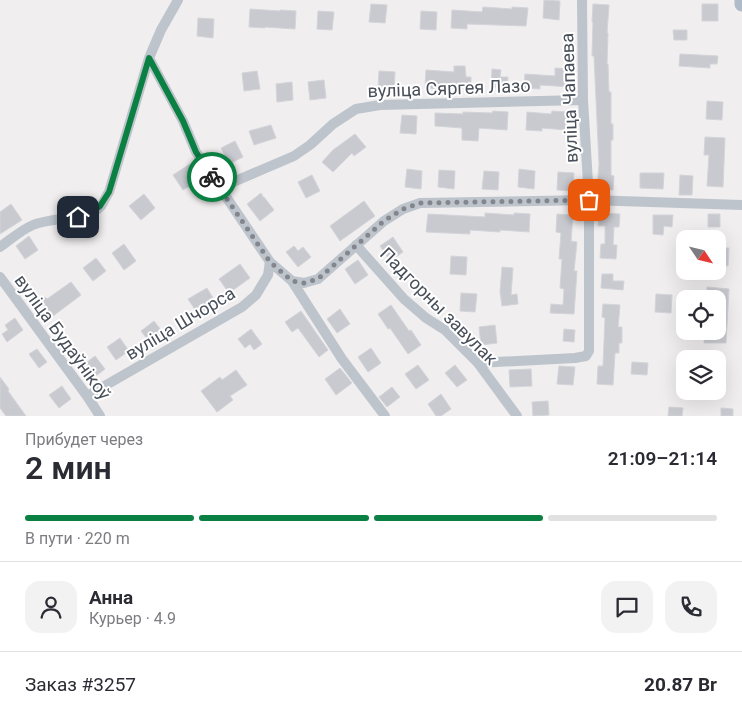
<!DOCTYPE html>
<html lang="ru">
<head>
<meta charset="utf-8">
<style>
	body { margin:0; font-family:Roboto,sans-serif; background:#f2f2f3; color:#2b2b33; height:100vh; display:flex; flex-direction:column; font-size:19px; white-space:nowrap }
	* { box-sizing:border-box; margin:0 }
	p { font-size:16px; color:#7c7c81 }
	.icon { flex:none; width:28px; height:28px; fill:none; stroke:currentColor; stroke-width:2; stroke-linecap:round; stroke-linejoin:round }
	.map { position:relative; height:416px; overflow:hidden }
	.side { display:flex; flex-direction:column; background:#fff; flex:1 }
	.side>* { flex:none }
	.needle { width:32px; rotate:125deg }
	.buttons { position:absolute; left:676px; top:230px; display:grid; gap:10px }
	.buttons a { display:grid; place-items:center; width:50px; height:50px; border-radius:10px; background:#fff; box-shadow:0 5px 20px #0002; font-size:25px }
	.pin { position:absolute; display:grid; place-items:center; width:42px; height:42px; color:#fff; margin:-21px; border-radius:10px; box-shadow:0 2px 8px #0006 }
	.courier { position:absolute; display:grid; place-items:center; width:50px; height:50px; margin:-25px; border:4px solid #0b8043; border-radius:50%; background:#fff; color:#222; box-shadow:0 1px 6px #0007 }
	.head em { font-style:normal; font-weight:600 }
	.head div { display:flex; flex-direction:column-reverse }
	.head { display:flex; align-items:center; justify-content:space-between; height:85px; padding:0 25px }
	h1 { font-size:32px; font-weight:600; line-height:38px }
	.bar { display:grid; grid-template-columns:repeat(4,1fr); gap:8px 5px; align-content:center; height:60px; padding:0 25px }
	.bar i { height:6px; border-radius:4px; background:#e1e1e2 }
	.bar .current { background:#0b8043 }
	.bar p { grid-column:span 4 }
	.line { display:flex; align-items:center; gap:12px; padding:0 25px; border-top:1px solid #e1e1e2 }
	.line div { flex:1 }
	.round { display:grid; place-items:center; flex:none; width:52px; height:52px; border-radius:15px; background:#f2f2f3 }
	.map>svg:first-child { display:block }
</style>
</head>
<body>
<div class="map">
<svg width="742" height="416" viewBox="0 0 742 416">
	<rect width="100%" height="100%" fill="#f0eeee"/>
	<!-- building -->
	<path fill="#c9cad0" stroke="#d3d4d9" d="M544,0L560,1L559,20L543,18Z
		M371,4L387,5L385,23L369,22Z
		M593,4L609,5L607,33H608L607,64H608L609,92H611V124H613V140H611V175L614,176L613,190L597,189L599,164L594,56H592L593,22H592Z
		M702,4H718V21H702Z
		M483,7L512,9V7L528,8L526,26L467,24V29L451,28L452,10L482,12Z
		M250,9L280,11V10L296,11L295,29L265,27V28L249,27Z
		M318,11L334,12L332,30L317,29Z
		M421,11L437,12L436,30L420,29Z
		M198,18L214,19L213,38L197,36Z
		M673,30H687V40H674Z
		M680,54L718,56L717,64H710V68L679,66Z
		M454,66H465L466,77H471V88H441V89L425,88L426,70L454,72Z
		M555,68L571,69L570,87L540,85V89L524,88L525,74L555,76Z
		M492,69L501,70L500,77H508L507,89L491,87Z
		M257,71L260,89L244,91L242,73Z
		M379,71L395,72L394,90L378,89Z
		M324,80L326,98L310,100L308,82Z
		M292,82L293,100L277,102L276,84Z
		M707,101L723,102L722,120L706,119Z
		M493,111L508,112L507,130L479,128L478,141L462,140V128L435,126V113L463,114V112L492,113Z
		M552,111L567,112L566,130L542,128V131L526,130L527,112L551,114Z
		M402,115L417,116L416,134L400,133Z
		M271,125L276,138L254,145L249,131Z
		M355,134L366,147L354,156L352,153L333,172L322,162L333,150Z
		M705,137L725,138L723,187L707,186L709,155H704Z
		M235,141L243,157L229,164L221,148Z
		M190,164L201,179L183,190L173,175Z
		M407,169L422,171L421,189L405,187Z
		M519,169L535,171L534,189L518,187Z
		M439,170L455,171L454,189L438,187Z
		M484,171L499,172L498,190L482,189Z
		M558,172L574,173L573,191L557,190Z
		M640,173H664L663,189L640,188Z
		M312,175L320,191L306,198L298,182Z
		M680,175L693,176L692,195H679Z
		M261,193L263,197H264L274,210L260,221L247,204Z
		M144,194L155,208L141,220L129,206Z
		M364,201L375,216L340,241L330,226Z
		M11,204L22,220L0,234V212Z
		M485,213L514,215V213L530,214L529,232L500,230V232L470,230V234L426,232L428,214L485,217Z
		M599,213L620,214L619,227H614L613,245H617L616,259L600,258L601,244H605V226H598Z
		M557,214L573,215L571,241L577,242L574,271H577L574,314L550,313L551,304L563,305L564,289L560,288L562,259H559L561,233L556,232Z
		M708,214H720V227H708Z
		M653,215H673L672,227L664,226L663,235L653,234Z
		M29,236L38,250L25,259L16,246Z
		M393,237L403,252L390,261L380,246Z
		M124,244L136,261L124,270L112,253Z
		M294,246L298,251L303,247L311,257L298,267L286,252Z
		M718,248H729L728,266H718Z
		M451,256L467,257L466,275L450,274Z
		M96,258L106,271L93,281L83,268Z
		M358,260L368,275L355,284L345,269Z
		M240,264L250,278L229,293L219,279Z
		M502,267L513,268L511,295L517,294L518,304L502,306L500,292Z
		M602,274H613V281H624L623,290L601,288Z
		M71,282L81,295L45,322L33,306L45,297L47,299Z
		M707,287L729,289L726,343H704L705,331H718V299H706Z
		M207,288L216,303L198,314L188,299Z
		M461,293L477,294L475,312L460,311Z
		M656,294L672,295L671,313L655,312Z
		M603,304L620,305L618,327H622V343H619V353H615L613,385L597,384L598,366H603L605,318L602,317Z
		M391,305L409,331L411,330L421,345L408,354L390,328L388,329L378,314Z
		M340,309L350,324L337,333L327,319Z
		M301,311L328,350L319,357L298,328L292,332L285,322Z
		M15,318L23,330L7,342L2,334L8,330L5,325Z
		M154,321L164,334L151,344L141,331Z
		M495,325L497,343L481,345L479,327Z
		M251,329L262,344L254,350L250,344L245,348L238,339Z
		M564,329L575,330L574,342L563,341Z
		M120,338L129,351L116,360L107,347Z
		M371,348L381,363L368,372L358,357Z
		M37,349L47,362L39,368L29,354Z
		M95,356L105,369L92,379L82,366Z
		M632,362L648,363L647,375L631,374Z
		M418,365L429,380L416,389L405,374Z
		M455,365L467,380L457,387L445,373Z
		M559,366L575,367L573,385L557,384Z
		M340,368L352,383L336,395L325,379Z
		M531,369L532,386L510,387L509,370Z
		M236,370L247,385L230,396L233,400L217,412L201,391L220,377L222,380Z
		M0,377L9,389L8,391L26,416H6L0,408Z
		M62,386L71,399L59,408L49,395Z
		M392,387L400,397L387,407L379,397Z
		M441,394L451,409L441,416H436L428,404Z
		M548,401L549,415L533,416L532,402Z
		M669,407L683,408L682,416H668Z
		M721,408L733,409V416H721Z"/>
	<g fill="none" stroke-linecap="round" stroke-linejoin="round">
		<!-- street -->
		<path stroke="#bec4cc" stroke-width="10" d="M149,58L183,121L196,152L270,262L292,281L342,359L385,416
			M219,188L294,156L310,145L333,124L356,109L380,105L583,100
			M356,245L404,299L426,318L445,330L478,363L517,416
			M0,247C10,240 21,230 33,225C51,217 88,220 101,206C104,202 106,196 109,192L149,58L161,30L178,0
			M0,277L87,396L100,416
			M292,281L304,283L318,279L384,221L403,209L420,203L589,200L742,205
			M478,363L575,358L586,356L589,351V200L583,100L582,0
			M87,396L242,307L256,295L268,275L270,262"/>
		<!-- primary -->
		<path stroke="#b0bbca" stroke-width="15" d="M742,0V4"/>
	</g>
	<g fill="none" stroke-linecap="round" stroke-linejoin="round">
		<!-- done -->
		<path stroke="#83878d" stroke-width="5" stroke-dasharray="0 9" d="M212,177L270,262L292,281L304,283L318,279L384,221L403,209L420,203L589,200"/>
		<!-- route -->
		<path stroke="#0b8043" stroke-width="6" d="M78,217L94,210L100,206L109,192L149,58L183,121L196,152L212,177"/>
	</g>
	<g text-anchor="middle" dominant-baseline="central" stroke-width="4" stroke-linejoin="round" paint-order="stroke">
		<!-- street labels -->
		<g font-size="18" fill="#484f59" stroke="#fff">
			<text transform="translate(449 88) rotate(-2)">вуліца Сяргея Лазо</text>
			<text transform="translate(569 98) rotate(-92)">вуліца Чапаева</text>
			<text transform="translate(439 306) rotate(45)">Падгорны завулак</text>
			<text transform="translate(180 323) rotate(-31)">вуліца Шчорса</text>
			<text transform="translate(63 337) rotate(54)">вуліца Будаўнікоў</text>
		</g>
	</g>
</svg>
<div class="buttons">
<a><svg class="needle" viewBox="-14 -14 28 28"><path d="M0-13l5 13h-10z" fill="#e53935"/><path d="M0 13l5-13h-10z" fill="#7c7c81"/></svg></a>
<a><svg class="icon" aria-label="locate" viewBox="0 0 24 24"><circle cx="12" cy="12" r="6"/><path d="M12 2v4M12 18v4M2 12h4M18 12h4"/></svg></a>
<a><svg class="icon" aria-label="layers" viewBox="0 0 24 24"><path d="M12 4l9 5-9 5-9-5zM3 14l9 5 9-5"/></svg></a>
</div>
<div class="pin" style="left:589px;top:200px;background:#ea580c"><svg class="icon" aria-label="bag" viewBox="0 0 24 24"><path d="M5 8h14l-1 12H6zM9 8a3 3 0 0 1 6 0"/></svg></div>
<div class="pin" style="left:78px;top:217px;background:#1f2937"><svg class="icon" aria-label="home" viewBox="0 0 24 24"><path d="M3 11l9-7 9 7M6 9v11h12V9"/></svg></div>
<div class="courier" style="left:212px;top:177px"><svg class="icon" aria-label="bike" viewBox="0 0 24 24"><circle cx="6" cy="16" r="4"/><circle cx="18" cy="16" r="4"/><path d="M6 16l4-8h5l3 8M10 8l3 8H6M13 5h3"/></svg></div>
</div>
<section class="side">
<div class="head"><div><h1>2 мин</h1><p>Прибудет через</p></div><em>21:09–21:14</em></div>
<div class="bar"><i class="current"></i><i class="current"></i><i class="current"></i><i></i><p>В пути · 220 m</p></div>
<div class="line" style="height:90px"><a class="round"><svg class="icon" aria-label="person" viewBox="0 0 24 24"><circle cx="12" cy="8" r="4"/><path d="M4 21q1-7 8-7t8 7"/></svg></a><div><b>Анна</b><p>Курьер · 4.9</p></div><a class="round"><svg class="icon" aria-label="chat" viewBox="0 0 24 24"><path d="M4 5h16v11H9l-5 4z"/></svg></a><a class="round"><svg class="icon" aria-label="phone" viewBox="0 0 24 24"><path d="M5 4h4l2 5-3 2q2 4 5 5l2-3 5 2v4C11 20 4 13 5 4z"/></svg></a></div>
<div class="line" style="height:65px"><div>Заказ #3257</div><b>20.87 Br</b></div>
</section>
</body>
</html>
